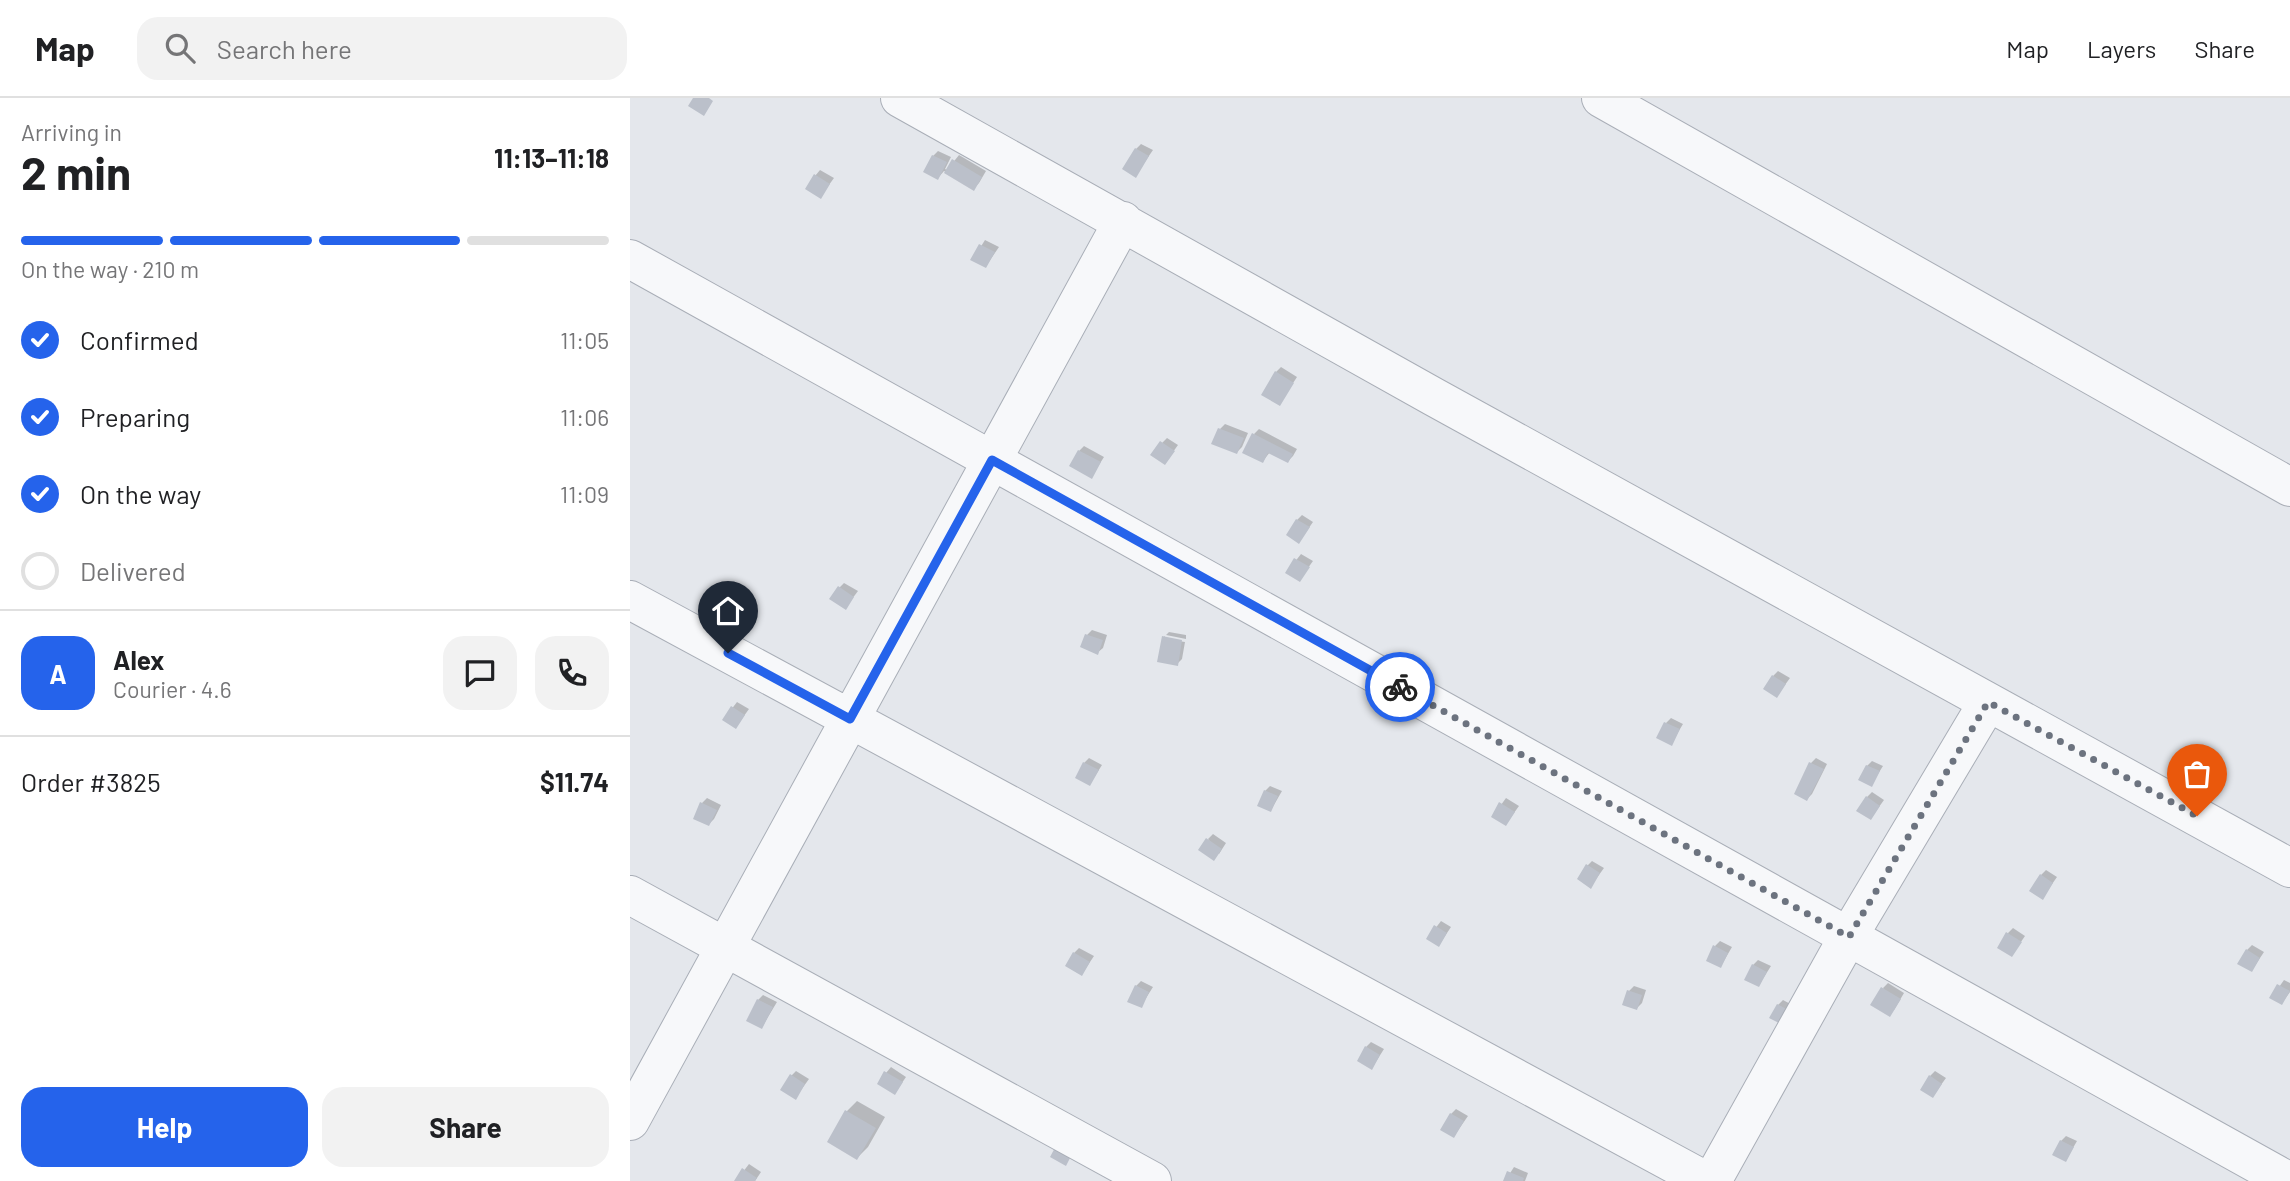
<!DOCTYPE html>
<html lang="en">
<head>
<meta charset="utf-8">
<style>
	body { margin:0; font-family:Barlow,sans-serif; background:#f2f2f2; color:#202124; height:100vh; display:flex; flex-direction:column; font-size:26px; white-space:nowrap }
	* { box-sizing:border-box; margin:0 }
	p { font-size:23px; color:#757577 }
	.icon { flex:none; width:38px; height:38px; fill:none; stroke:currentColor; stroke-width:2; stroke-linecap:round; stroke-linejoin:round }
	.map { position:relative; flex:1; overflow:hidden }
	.panel { display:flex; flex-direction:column; background:#fff; width:630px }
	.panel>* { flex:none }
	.pin { position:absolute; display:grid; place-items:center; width:60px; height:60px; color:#fff; margin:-72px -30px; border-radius:50% 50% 50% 0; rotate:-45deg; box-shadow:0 0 7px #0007 }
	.pin .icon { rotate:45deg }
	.courier { position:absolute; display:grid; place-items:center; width:70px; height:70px; margin:-35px; border:5px solid #2563eb; border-radius:50%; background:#fff; color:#222; box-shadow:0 2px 9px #0007 }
	.overview em { font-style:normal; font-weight:700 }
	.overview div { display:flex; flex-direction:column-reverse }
	.overview { display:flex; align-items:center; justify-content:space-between; height:119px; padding:0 21px }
	h1 { font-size:46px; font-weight:700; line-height:52px }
	.bar { display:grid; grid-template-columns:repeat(4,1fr); gap:10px 7px; align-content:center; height:84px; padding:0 21px }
	.bar i { height:9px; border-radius:5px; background:#e0e0e0 }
	.bar .on { background:#2563eb }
	.bar p { grid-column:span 4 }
	.line { display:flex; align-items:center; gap:18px; padding:0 21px; border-top:2px solid #e0e0e0 }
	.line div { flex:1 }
	.round { display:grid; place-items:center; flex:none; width:74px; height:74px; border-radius:21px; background:#f2f2f2 }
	ol { padding:0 21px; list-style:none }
	li { display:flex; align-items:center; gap:21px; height:77px }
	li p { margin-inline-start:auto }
	li .icon { padding:7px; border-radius:50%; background:#2563eb; color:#fff; stroke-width:4 }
	li:last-child { color:#757577 }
	li i { width:38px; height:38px; border:4px solid #e0e0e0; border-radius:50% }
	.action { display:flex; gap:14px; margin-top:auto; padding:14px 21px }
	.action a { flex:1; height:80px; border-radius:21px; background:#2563eb; color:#fff; font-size:28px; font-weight:700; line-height:80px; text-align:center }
	.action a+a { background:#f2f2f2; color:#202124 }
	header { display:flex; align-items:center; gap:42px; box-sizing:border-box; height:98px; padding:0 35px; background:#fff; border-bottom:2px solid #e0e0e0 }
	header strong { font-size:33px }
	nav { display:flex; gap:38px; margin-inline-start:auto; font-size:24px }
	.search { width:490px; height:63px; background:#f2f2f2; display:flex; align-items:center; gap:18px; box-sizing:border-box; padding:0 24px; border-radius:21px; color:#757577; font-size:26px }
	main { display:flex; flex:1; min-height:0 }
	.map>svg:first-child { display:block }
</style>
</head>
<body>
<header>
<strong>Map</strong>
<div class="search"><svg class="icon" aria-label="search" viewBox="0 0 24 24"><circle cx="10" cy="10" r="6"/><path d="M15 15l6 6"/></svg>Search here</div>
<nav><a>Map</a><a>Layers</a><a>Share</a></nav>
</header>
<main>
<section class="panel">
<div class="overview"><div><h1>2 min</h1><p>Arriving in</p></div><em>11:13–11:18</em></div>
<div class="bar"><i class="on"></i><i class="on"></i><i class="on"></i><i></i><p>On the way · 210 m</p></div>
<ol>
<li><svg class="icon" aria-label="check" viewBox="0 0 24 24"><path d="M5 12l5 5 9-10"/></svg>Confirmed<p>11:05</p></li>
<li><svg class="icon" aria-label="check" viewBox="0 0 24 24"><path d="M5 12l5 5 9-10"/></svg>Preparing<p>11:06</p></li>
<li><svg class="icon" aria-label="check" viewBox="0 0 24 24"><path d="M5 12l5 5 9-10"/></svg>On the way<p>11:09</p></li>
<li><i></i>Delivered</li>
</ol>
<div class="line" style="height:126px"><b class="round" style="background:#2563eb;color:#fff">A</b><div><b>Alex</b><p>Courier · 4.6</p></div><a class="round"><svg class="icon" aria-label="chat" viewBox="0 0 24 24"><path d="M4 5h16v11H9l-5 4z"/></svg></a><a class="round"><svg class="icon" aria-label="phone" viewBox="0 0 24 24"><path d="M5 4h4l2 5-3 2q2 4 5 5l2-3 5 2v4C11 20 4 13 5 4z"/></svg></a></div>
<div class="line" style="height:91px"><div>Order #3825</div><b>$11.74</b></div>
<div class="action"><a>Help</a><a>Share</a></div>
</section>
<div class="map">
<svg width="1660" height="1083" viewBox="0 0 1660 1083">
	<rect width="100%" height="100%" fill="#e4e7ec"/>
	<!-- shadow -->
	<path fill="#0003" d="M511,46L523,52L506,77V51Z
		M308,53L321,59L315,71L317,72L329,57L356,73L349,85L344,90L314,73L308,80L303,58Z
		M190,72L204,80L191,98L185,78Z
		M355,142L369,149L356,168L343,161Z
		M651,269L667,279L650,305L646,274Z
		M595,326L618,335L612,349L607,354L590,331Z
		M629,331L667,351L663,358L658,363L640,354L633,363L624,336Z
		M537,340L548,347L535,365L532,345Z
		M454,348L474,359L462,378L449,353Z
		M672,417L683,424L669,444L667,422Z
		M671,456L683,463L670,481L657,474Z
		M214,485L228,493L216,509L209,490Z
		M462,532L477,537L473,550L467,555L457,537Z
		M539,534L556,537V541L536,537Z
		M535,538V541L555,544L552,561L547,566L534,539Z
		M1148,573L1160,580L1147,598L1143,578Z
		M107,604L119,611L106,629L94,621Z
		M1041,620L1053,626L1041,646L1036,625Z
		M459,660L472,667L460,686L454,665Z
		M1186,660L1197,666L1182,696L1177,701L1181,665Z
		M1242,663L1253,668L1241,687L1237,668Z
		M640,688L652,693L641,712L635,693Z
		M1242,694L1254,702L1241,720L1237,699Z
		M77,700L91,707L84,721L79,726L72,705Z
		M876,700L889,708L876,726L863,718Z
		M583,736L596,745L589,756L578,741Z
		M962,763L974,770L961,788L957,768Z
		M1416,772L1427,779L1413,799L1411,777Z
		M811,823L821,829L809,847L798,840Z
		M1383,830L1395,838L1382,857L1378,835Z
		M1090,843L1102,849L1091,868L1085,848Z
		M1622,847L1634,854L1622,872L1617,852Z
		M449,850L464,858L452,876L444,855Z
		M1128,862L1141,868L1129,887L1123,867Z
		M1654,882L1660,885V894L1652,905L1642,899Z
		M511,883L523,889L511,908L506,888Z
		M1258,885L1274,895L1264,912L1253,890Z
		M1004,888L1016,892L1012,905L1007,910L999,893Z
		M133,897L147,904L132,929L128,902Z
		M1153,902L1166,909L1160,921L1148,907Z
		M741,944L754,951L742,970L736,949Z
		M261,969L276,979L265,995L256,975Z
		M166,973L179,981L166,999L161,978Z
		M1305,973L1316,980L1303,998L1300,978Z
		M227,1003L255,1019L238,1049L227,1060L216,1014Z
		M826,1011L838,1018L824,1038L821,1016Z
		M1436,1038L1447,1043L1436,1062L1431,1043Z
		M119,1066L131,1074L125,1083H106Z
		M884,1069L898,1075L895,1083H875Z"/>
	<!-- building -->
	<path fill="#bbc0ca" d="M63,0H79L83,3L74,18L58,8Z
		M505,50L519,58L506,80L492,71Z
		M302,57L317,64L308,82L293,74Z
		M322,61L352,79L344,93L314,75Z
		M184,76L200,86L191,101L175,91Z
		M349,146L365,154L356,170L340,162Z
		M645,273L664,285L650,308L631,297Z
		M588,330L614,340L607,356L581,346Z
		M622,335L663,356L658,365L638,355L633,365L612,355Z
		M530,343L545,353L535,367L520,357Z
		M448,352L471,364L462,381L439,368Z
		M666,421L680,429L669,446L656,437Z
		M664,460L680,469L670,484L655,475Z
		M208,488L224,499L216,512L199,501Z
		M455,536L473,542L468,557L450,549Z
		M532,538L552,542L548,568L527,564Z
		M1142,577L1156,586L1147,600L1133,591Z
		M101,608L115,617L106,631L92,622Z
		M1034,624L1050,631L1042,648L1026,640Z
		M453,664L469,672L460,688L445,680Z
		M1179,664L1194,671L1177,703L1164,696Z
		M1236,667L1250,673L1242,689L1228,682Z
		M634,692L648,698L641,714L627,708Z
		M1236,698L1250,708L1241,722L1226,713Z
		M70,704L87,712L79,728L63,721Z
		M869,704L885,714L876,728L861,719Z
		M576,740L592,751L584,763L568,752Z
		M956,766L970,775L961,791L947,781Z
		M1410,776L1423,785L1413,802L1399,793Z
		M804,827L817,835L809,849L796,841Z
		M1376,834L1392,844L1382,859L1367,850Z
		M1083,847L1098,855L1091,870L1076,863Z
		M1616,851L1630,860L1622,874L1607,866Z
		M443,854L460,864L452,878L435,868Z
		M1122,866L1137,874L1129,889L1114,882Z
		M1647,886L1660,893L1652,907L1639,900Z
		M505,887L519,894L512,910L497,904Z
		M1251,889L1271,901L1260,919L1240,907Z
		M997,892L1012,897L1007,912L992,907Z
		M127,901L143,909L132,931L116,923Z
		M1147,906L1162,914L1155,928L1139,920Z
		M735,948L750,957L742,972L727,963Z
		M254,973L273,984L265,997L247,986Z
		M160,976L175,986L166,1002L150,992Z
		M1299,977L1312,986L1303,1000L1290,992Z
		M215,1012L246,1030L227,1062L197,1044Z
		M820,1015L834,1023L824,1040L810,1032Z
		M1430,1042L1444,1049L1436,1064L1422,1057Z
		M428,1044L444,1052L436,1068L420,1059Z
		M112,1070L127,1080L125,1083H104Z
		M877,1073L894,1080L893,1083H873Z"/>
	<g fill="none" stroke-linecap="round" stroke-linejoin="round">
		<defs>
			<path id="minor" d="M270,0L804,299L1660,770
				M971,0L1660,389
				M0,161L1658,1083
				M0,502L1076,1083
				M0,797L522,1083
				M0,1023L493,123
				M1082,1083L1218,839L1358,604"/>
		</defs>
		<!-- minor casing -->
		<use href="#minor" stroke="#a9aeb7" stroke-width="40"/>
		<!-- minor -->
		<use href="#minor" stroke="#f7f8fa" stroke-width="38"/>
	</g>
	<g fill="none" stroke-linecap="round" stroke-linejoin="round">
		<!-- done -->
		<path stroke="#6c737f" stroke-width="7" stroke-dasharray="0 12.6" d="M770,589L1219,839L1358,604L1567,718"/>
		<!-- route -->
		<path stroke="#2563eb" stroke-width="9" d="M98,555L220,621L362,362L770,589"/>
	</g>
</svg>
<div class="pin" style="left:1567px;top:718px;background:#ea580c"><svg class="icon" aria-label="bag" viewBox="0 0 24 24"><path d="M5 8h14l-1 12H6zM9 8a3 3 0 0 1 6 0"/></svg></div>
<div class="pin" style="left:98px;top:555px;background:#1f2937"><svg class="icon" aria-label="home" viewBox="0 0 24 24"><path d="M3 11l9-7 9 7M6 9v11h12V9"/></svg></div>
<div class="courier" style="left:770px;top:589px"><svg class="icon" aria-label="bike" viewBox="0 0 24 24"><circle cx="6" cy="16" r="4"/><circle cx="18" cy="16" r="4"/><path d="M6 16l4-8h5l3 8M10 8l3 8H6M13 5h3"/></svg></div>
</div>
</main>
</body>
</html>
